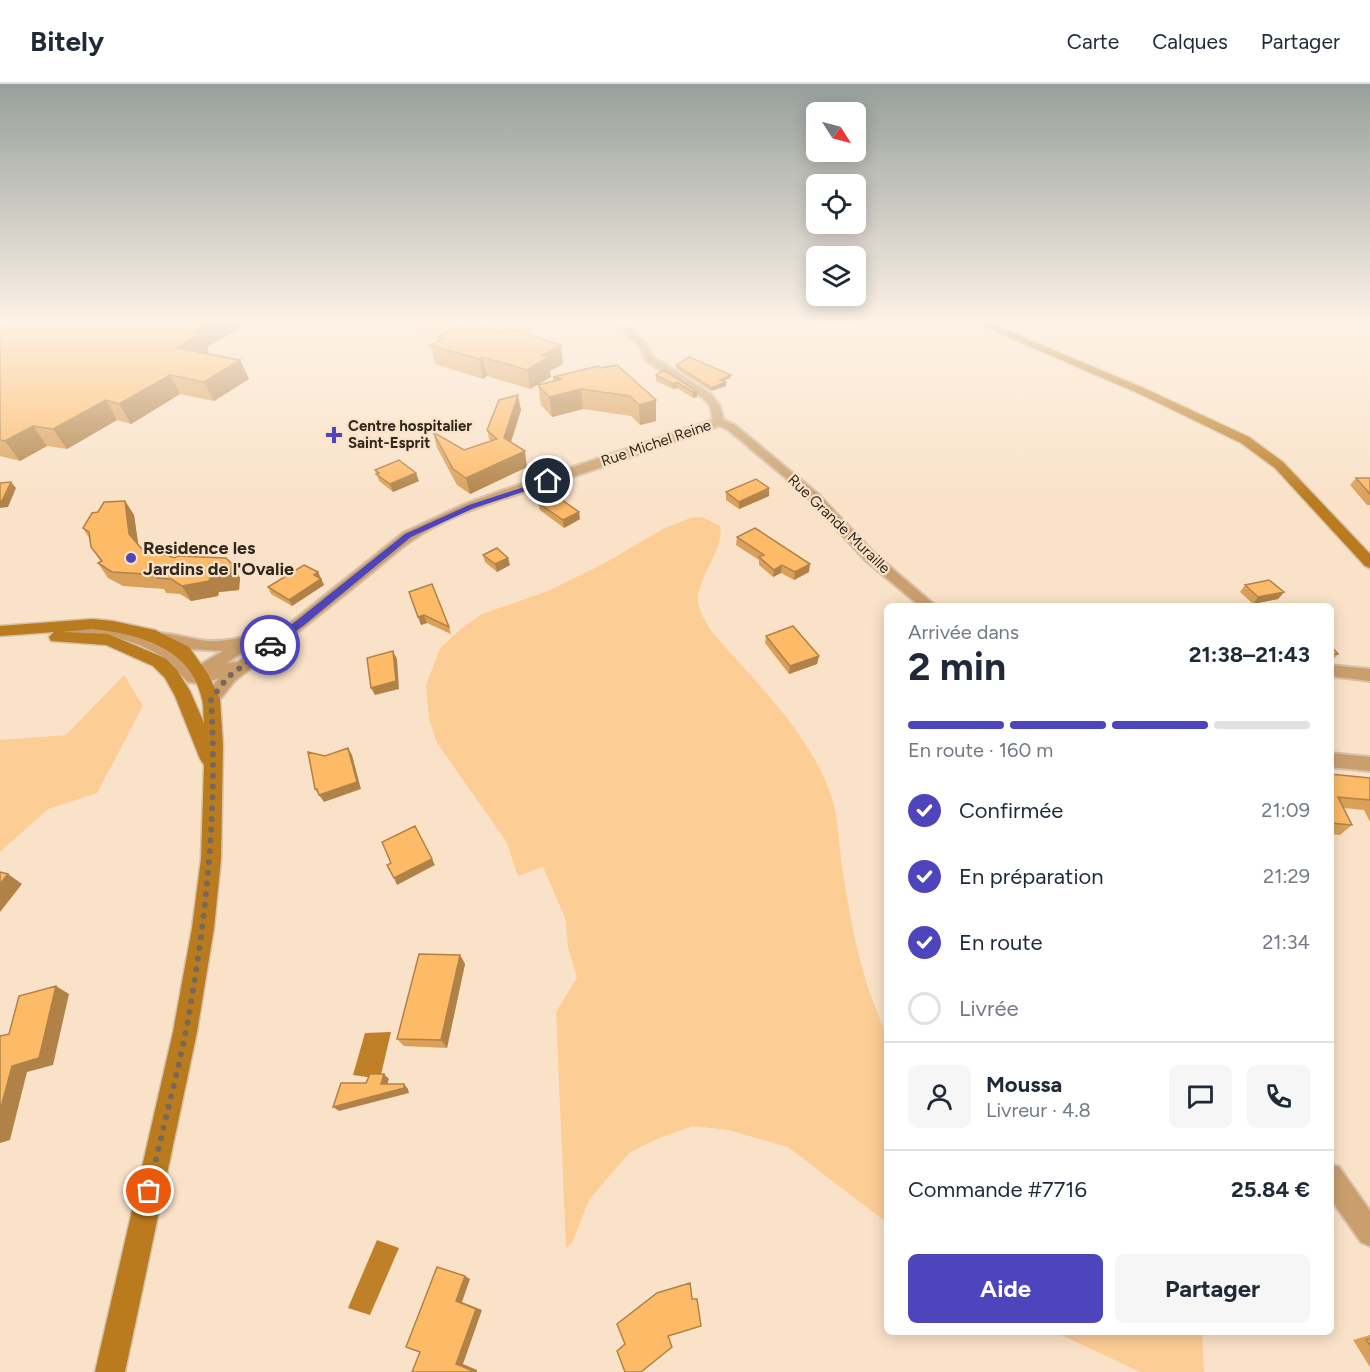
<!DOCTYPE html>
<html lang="fr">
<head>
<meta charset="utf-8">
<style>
	body { margin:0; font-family:Figtree,sans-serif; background:#f6f6f7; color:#1f2937; height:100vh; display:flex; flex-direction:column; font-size:22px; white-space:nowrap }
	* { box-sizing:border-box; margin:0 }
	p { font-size:20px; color:#747a83 }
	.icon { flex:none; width:33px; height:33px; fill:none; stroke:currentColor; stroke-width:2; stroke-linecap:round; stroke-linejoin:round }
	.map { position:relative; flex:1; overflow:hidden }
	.sheet { position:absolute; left:884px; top:519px; width:450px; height:732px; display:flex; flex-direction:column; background:#fff; border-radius:9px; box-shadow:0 3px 15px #0003 }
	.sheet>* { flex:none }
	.needle { width:39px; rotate:126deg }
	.tools { position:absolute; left:806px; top:18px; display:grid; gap:12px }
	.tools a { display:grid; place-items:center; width:60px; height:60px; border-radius:9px; background:#fff; box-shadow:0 3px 15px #0003; font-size:30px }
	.pin { position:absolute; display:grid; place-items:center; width:51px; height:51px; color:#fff; margin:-26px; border:3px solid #fff; border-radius:50%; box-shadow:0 2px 6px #0007 }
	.courier { position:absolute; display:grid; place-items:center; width:60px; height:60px; margin:-30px; border:4px solid #4e45bc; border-radius:50%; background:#fff; color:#222; box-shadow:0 2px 8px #0007 }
	.summary em { font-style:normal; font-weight:700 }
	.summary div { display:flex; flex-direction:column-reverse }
	.summary { display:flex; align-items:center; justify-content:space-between; height:102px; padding:0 24px }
	h1 { font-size:39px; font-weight:700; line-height:45px }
	.bar { display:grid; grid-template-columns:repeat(4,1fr); gap:9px 6px; align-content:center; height:72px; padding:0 24px }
	.bar i { height:8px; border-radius:4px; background:#e0e1e3 }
	.bar .active { background:#4e45bc }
	.bar p { grid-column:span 4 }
	.line { display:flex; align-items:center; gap:15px; padding:0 24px; border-top:2px solid #e0e1e3 }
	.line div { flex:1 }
	.round { display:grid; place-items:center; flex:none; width:63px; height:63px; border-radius:9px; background:#f6f6f7 }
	ol { padding:0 24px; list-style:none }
	li { display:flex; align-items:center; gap:18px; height:66px }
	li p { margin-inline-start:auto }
	li .icon { padding:6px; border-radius:50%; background:#4e45bc; color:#fff; stroke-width:4 }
	li:last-child { color:#747a83 }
	li i { width:33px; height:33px; border:3px solid #e0e1e3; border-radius:50% }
	.cta { display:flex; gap:12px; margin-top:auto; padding:12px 24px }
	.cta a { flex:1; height:69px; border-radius:9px; background:#4e45bc; color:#fff; font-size:24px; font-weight:700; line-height:69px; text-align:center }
	.cta a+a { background:#f6f6f7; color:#1f2937 }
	header { display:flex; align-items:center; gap:36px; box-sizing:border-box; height:84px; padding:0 30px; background:#fff; border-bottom:2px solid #e0e1e3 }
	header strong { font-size:28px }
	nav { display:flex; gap:33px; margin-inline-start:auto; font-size:21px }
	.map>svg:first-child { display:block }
</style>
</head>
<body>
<header>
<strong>Bitely</strong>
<nav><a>Carte</a><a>Calques</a><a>Partager</a></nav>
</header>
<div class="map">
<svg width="1370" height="1288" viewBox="0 0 1370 1288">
	<rect width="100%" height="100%" fill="#fae2c8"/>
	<!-- green -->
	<path fill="#fdcd96" d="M417,237H536L531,245L535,257L467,245L414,258Z
		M702,433L720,442C725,464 698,492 698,516C698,526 706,538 711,547C755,598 808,646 831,711C838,733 839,760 842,783C851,840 861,896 886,949V1138L788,1063L728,1046L693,1042L657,1055L629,1069L589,1116L572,1159L566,1164L556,928L577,894L568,863L565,833L543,783L518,792L506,757L437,659L429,635L426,601L440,564L462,544L482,530L548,507L605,479L663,445L690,434Z
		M124,591L143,622L97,709L48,725L0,768V656L66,651Z
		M1055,1248H1202L1204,1288H1140Z"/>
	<!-- water -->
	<path fill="#bf8027" d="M391,948L380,995L353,991L365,949Z
		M377,1156L399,1164L370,1231L348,1224Z"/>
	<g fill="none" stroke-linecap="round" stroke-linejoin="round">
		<defs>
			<path id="street" d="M614,237H623L646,259L653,273L711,310L720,322L724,336L735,341L817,409L875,470L936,522H920L865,476L809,415L787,395L727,345L719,342C663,361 607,382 551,400C500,416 441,431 398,467C346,510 293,553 238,594C227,602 221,624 205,619L203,615L219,594L202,600L188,598L162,572L140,561L118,554L89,551L67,558L60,553C76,530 133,546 154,555L156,550C168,547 193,556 208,557C232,558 250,551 273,545L279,548L403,449L463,421L501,407L713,336L710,322L703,314L646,277L639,262ZM165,560L190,565L223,567L193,585L176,567ZM262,560L238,578L227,579L248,564Z
				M1330,581L1370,585V597L1330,592Z
				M1330,669L1370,673V687L1330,683Z
				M1330,1080L1339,1083L1370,1127V1162L1361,1158L1330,1114Z"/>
			<path id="secondary" d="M971,237H984L1148,306L1249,353L1283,378L1370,470V484L1365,482L1275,384L1241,359L1140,310Z
				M92,535L113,537L155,546L189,563L208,590L220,615L223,661L221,775L214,844L197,948L125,1288H95L173,948L192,844L201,775L204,681L200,675L175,612L165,594L153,582L106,561L51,557L49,553L54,548L0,552V542ZM92,545C138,550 191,563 202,615C204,623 203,631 204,639L190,607L177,586L165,574L108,550L62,548Z"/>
		</defs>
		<!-- street casing -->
		<use href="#street" stroke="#d6c1a9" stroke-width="4"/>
		<!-- secondary casing -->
		<use href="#secondary" stroke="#d6c1a9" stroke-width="3"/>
		<!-- street -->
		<use href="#street" fill="#ca9f6d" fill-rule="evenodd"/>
		<!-- secondary -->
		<use href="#secondary" fill="#ba7b1f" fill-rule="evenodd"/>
	</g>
	<!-- wall -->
	<path fill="#daa059" d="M0,237L207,263L209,269L208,270L240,276L249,295L214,317L180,310L131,340L117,336L67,365L47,362L20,377L0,372Z
		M438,253L563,280L550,287L551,293L530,305L487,292L483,295L435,280L430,261L439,257Z
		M676,281L731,291L730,294L724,297L726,302L711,307L676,285Z
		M598,282L656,337L640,341L631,332L583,325L552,333L541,321L538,301L553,298V293Z
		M664,286L697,307V313L693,314L677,304L673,305L656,297V291Z
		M521,326L511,358L527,383L470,410L457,401L437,364L433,348L464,366L490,358L487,346Z
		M375,386L419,397L393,408L379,397Z
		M1356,394H1370V421H1367L1350,401Z
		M769,404V412L739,425L726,416V408Z
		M125,417L134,431L138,460L141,464L175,474L232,480L240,494L239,506L219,508L218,512L191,517L180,510L166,509L164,505L123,502L108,494L98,479L101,478L91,463L89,454L83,444L98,428Z
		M538,419L580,435L564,444L540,426Z
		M737,453L809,488L794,496L781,489L773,493L759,481V476L736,461Z
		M483,471L510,481L497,488L485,478Z
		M318,488L324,501L292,522L271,510L268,503Z
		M1245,501L1284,508L1278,515L1253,520L1240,508Z
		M409,508L449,543L451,550L427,539L421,541Z
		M766,552L819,572L817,580L789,590L765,559Z
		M1330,561L1338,570L1332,577H1330Z
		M1330,690L1370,694V738L1364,726L1343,724L1352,741L1340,751L1330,750Z
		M460,871L465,880L447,964L404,962L397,955Z
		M1370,1251V1283L1353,1256Z"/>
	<!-- shaded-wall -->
	<path fill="#b18248" d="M213,237H253L207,263L209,269L186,282L176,264L192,249Z
		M561,261L563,280L550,287L551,293L530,305L527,286L542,271Z
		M483,273L487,292L483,295L479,275Z
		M240,276L249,295L214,317L204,298Z
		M170,291L180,310L131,340L119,320Z
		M731,291L730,294L720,299V296Z
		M677,298V304L673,305V300Z
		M726,298V302L711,307V304Z
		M581,305L583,325L552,333L549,313Z
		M697,307V313L693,314V308Z
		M518,311L521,326L507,370L504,354Z
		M106,316L117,336L67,365L53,345Z
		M656,316V337L640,341L639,321Z
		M33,342L47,362L20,377L5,357Z
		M525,367L527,383L470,410L466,394Z
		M416,389L419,397L393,408L390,400Z
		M11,398L16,404L8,423L0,424V417Z
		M769,404V412L739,425V418Z
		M125,417L134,431L139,465L129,450Z
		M579,428L580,435L564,444L563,436Z
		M508,474L510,481L497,488L495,480Z
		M232,480L240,494L239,506L219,508L218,512L191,517L182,502L210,494Z
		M810,480L809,488L794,496L795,488Z
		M782,481L781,489L773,493L774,486Z
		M318,488L324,501L292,522L289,516L314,491Z
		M1284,508L1278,515L1253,520L1258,513Z
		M424,531L427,539L421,541L418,533Z
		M393,567L397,575L399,605L375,611L371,604Z
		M819,572L817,580L789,590L790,582Z
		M348,664L352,671L361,705L324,718L315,705Z
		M432,775L435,781L397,801L394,794Z
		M8,790L22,800L0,828V800Z
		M460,871L465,880L447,964L441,956Z
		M56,902L69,910L53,981L27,988L10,1056L0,1059V1027L12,982Z
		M384,990L389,995L386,1004L381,1000Z
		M404,1000L408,1005L409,1009L339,1027L333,1023Z
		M465,1192L470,1195L462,1218L482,1226L463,1280L477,1286V1288H471L456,1280V1217Z"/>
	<!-- building -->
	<path fill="#fdba67" stroke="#b18248" stroke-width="1.5" d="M0,237H213L192,249L201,250L176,264L240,276L204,298L170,291L119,320L106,316L53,345L33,342L5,357L0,356Z
		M460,242L474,246L483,242L505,249L512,245L561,261L542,271L549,273L527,286L483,273L479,275L430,261L443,255L438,253Z
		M689,273L731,291L720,296L726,298L711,304L676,281Z
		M617,281L656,316L639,321L630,312L581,305L549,313L538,301L562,295L553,293L598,282L601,284Z
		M664,286L697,307L693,308L677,298L673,300L656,291Z
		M518,311L504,354L525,367L466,394L453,385L433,348L464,366L497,355L487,346L499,316Z
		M399,376L416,389L390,400L376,390L379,389L375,386Z
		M1356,394H1370V410Z
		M756,395L769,404L739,418L726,408Z
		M11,398L2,417H0V399Z
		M555,411L579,428L563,436L538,419Z
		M125,417L129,450L141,464L175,474L177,472L226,474L232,480L230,491L210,494L209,497L182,502L171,495L157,494L160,491L112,488L98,479L102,477L91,463L89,448L83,444L92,429L98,428L104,418Z
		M755,444L810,480L795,488L782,481L774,486L759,473L764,471L737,453Z
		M497,464L508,474L495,480L483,471Z
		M304,481L318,488L314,491L321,495L289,516L268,503Z
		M1269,496L1284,508L1258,513L1245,501Z
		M432,500L449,543L424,531L418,533L409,508Z
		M793,542L819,572L790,582L766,552Z
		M1330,561L1338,570H1330Z
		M393,567L396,597L371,604L367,574Z
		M348,664L357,698L319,711L317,705H315L308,668L325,672Z
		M1330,690L1370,694V716L1338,713L1352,741L1330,739Z
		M415,742L432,775L394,794L387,781L391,779L382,758Z
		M0,788L8,790L0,800Z
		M419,870L460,871L441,956L397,955Z
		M56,902L39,974L12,982L0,1027V952L9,950L19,912Z
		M370,990H384L381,1000H404V1004L333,1023L341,999H366Z
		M437,1183L465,1192L456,1217L476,1225L456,1280L471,1286V1288H412L420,1268L406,1263Z
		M690,1199L692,1215H697L701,1242L668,1252L672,1263L641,1288H625L617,1267L625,1260L617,1240L657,1209Z
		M1370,1255V1261L1366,1256Z"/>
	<!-- sky -->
	<linearGradient id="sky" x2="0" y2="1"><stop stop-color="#979f9b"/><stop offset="0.57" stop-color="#fdf2e6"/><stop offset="1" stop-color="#fdf2e6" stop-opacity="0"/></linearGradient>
	<rect width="1370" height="417" fill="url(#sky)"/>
	<!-- route -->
	<path fill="#4e45bc" d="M548,395L550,399L474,424L411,453L303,542L273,563L266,561L405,450L469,421Z"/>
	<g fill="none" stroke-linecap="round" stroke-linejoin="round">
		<!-- done -->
		<path stroke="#77695a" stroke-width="6" stroke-dasharray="0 10.8" d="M149,1107C160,1054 175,1001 186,947C206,837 218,726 211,615L228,593L270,561"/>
	</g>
	<!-- markers -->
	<g fill="#4e45bc" stroke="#fae2c8" stroke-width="2">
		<path d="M331 342h6v6h6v6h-6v6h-6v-6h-6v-6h6z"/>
		<circle cx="131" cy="474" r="6"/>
	</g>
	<g text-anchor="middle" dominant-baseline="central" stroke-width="4.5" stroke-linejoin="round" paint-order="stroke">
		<!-- far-poi labels -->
		<g font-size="15" font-weight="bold" fill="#30281e" stroke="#fae2c8" text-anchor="start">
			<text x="348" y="342">Centre hospitalier<tspan x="348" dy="17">Saint-Esprit</tspan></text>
		</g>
		<!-- far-street labels -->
		<g font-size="15" fill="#30281e" stroke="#fae2c8">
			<text transform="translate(656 359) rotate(-19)">Rue Michel Reine</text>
			<text transform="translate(839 440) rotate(44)">Rue Grande Muraille</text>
		</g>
		<!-- poi labels -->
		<g font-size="18" font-weight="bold" fill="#30281e" stroke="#fae2c8" text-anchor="start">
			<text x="143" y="464">Residence les<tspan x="143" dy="21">Jardins de l'Ovalie</tspan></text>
		</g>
	</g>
</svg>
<div class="tools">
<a><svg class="needle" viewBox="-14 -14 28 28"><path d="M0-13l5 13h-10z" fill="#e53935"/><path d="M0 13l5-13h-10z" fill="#747a83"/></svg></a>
<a><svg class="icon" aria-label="locate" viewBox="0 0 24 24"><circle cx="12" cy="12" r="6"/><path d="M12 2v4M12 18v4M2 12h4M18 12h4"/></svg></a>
<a><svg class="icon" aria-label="layers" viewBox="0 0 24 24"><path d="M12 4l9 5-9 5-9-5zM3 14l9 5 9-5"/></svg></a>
</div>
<div class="pin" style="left:149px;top:1107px;background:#ea580c"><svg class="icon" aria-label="bag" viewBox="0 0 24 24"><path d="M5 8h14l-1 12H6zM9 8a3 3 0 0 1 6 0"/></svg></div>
<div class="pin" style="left:548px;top:397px;background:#1f2937"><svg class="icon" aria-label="home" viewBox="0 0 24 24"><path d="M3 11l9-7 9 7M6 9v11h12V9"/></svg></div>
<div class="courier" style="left:270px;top:561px"><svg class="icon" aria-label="car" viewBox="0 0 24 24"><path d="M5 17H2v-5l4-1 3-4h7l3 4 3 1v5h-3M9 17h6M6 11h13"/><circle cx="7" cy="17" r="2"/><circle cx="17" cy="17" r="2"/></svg></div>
<section class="sheet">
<div class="summary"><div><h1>2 min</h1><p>Arrivée dans</p></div><em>21:38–21:43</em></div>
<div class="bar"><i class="active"></i><i class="active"></i><i class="active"></i><i></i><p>En route · 160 m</p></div>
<ol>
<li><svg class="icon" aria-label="check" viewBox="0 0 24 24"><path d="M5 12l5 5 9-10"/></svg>Confirmée<p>21:09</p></li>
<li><svg class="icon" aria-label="check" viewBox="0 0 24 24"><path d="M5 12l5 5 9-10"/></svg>En préparation<p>21:29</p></li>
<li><svg class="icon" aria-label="check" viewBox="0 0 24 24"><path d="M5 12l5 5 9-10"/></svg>En route<p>21:34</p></li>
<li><i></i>Livrée</li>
</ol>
<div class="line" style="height:108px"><a class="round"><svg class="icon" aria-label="person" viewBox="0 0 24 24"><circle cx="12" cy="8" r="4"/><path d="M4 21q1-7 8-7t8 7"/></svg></a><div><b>Moussa</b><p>Livreur · 4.8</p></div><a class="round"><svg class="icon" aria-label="chat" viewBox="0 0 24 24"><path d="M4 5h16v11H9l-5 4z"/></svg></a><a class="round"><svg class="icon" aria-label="phone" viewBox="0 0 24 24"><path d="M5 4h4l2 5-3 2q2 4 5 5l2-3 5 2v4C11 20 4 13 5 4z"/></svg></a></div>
<div class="line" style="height:78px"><div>Commande #7716</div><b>25.84 €</b></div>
<div class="cta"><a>Aide</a><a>Partager</a></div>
</section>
</div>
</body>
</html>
